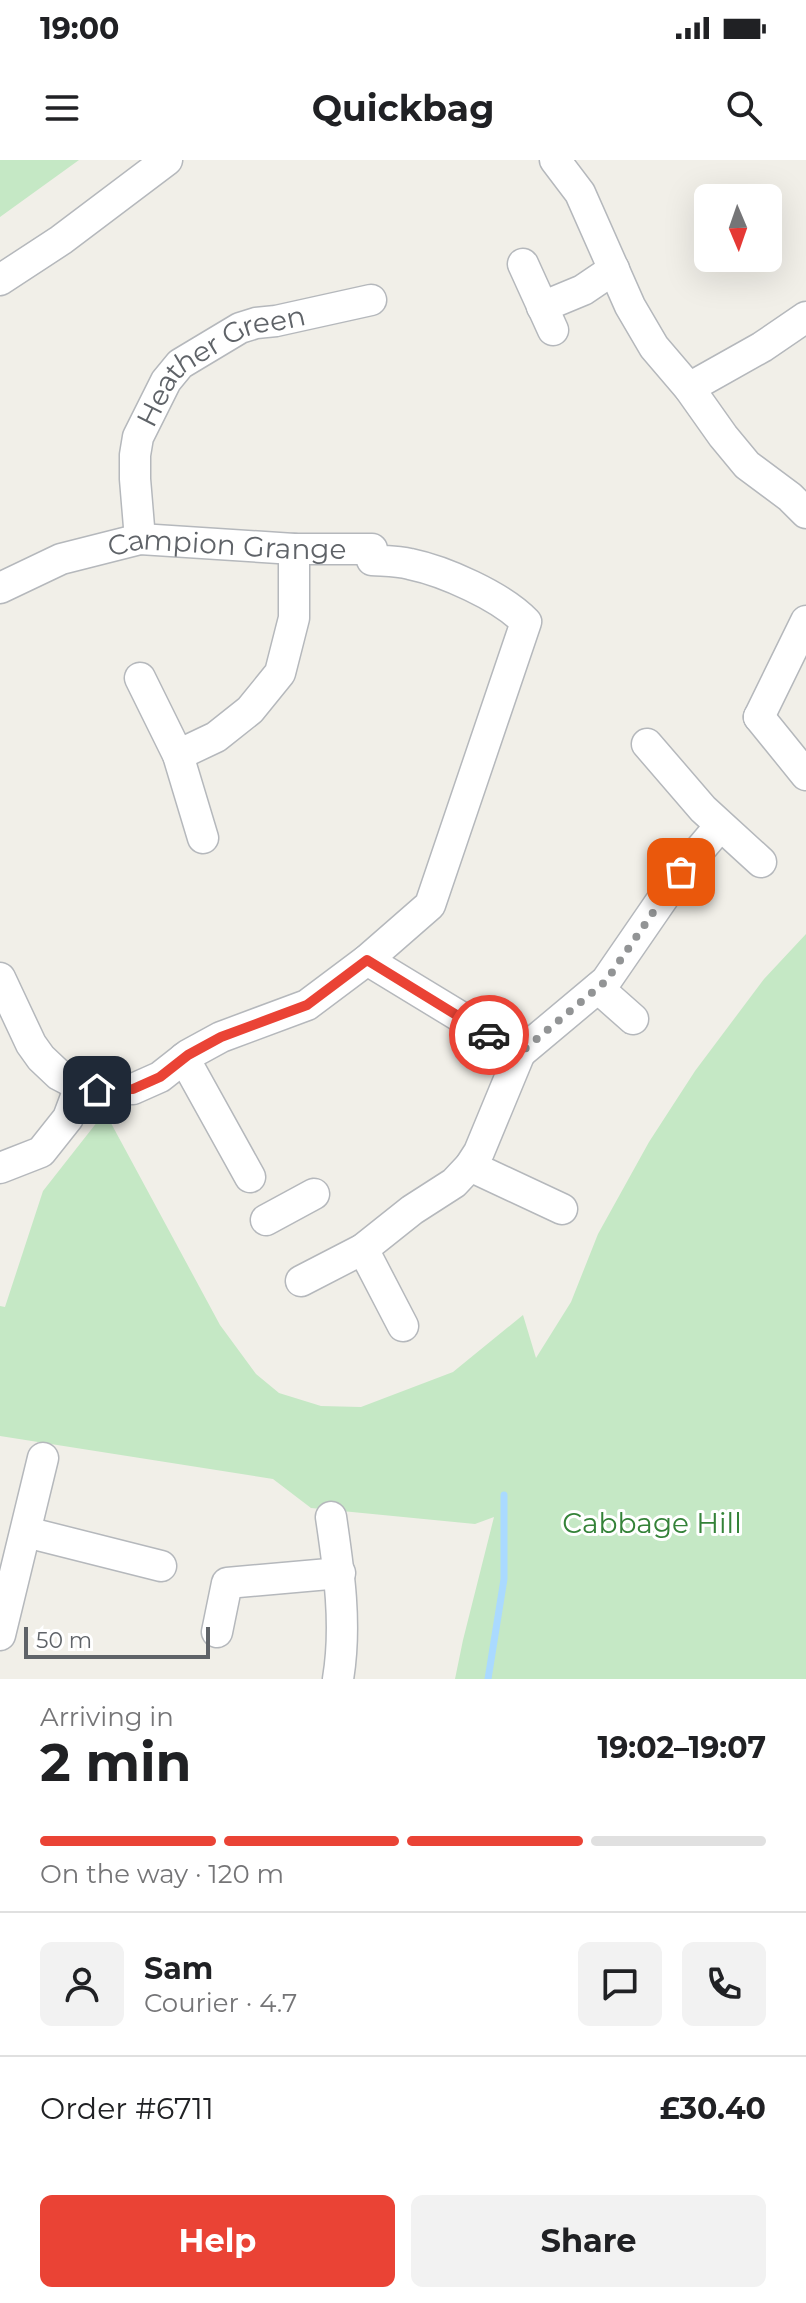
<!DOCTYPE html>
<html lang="en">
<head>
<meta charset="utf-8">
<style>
	body { margin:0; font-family:Montserrat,sans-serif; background:#f2f2f2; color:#202124; height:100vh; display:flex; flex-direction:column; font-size:30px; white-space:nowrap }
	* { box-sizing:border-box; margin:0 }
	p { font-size:26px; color:#757577 }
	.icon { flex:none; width:44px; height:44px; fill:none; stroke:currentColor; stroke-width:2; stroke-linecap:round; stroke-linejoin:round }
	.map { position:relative; height:1519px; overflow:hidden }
	.sheet { display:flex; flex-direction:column; background:#fff; flex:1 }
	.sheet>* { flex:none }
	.needle { width:52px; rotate:178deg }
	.controls { position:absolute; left:694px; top:24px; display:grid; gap:16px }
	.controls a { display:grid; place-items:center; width:88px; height:88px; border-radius:12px; background:#fff; box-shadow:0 8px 32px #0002; font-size:40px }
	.scale { position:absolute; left:24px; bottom:20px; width:186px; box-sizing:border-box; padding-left:8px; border:4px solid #5f6368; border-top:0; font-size:22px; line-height:28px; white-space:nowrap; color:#5f6368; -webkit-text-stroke:6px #fff; paint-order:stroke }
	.pin { position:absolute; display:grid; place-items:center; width:68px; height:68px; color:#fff; margin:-34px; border-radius:16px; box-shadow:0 4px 12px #0006 }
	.courier { position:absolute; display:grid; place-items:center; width:80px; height:80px; margin:-40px; border:6px solid #ea4335; border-radius:50%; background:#fff; color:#222; box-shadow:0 2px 10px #0007 }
	.summary em { font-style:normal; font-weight:700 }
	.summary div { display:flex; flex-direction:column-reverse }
	.summary { display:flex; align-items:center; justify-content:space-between; height:136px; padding:0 40px }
	h1 { font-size:52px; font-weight:700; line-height:60px }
	.bar { display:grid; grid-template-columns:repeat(4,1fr); gap:12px 8px; align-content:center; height:96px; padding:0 40px }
	.bar i { height:10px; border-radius:6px; background:#e0e0e0 }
	.bar .selected { background:#ea4335 }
	.bar p { grid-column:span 4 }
	.line { display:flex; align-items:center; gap:20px; padding:0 40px; border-top:2px solid #e0e0e0 }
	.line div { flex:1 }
	.round { display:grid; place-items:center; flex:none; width:84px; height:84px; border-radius:12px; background:#f2f2f2 }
	.primary-button { display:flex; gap:16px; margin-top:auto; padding:16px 40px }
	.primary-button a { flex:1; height:92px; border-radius:12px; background:#ea4335; color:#fff; font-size:32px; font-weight:700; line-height:92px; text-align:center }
	.primary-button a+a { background:#f2f2f2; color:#202124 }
	.status { display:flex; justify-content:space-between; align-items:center; height:56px; padding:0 40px; background:#fff; direction:ltr }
	.status svg { height:22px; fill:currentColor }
	header { display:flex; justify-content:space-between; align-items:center; height:104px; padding:0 40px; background:#fff; font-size:36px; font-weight:700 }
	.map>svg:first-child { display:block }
</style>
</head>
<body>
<div class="status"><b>19:00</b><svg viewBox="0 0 49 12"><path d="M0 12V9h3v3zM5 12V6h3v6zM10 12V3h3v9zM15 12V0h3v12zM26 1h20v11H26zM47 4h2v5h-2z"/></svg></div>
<header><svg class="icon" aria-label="menu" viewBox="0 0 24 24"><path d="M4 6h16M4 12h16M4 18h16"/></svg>Quickbag<svg class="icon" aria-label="search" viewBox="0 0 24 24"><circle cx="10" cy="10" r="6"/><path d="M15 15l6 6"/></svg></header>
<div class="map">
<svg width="806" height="1519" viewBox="0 0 806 1519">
	<rect width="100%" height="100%" fill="#f1efe8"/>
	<!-- green -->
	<path fill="#c5e8c5" d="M0,0H79L0,57Z
		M806,774V1519H455L463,1480L494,1357L475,1364L311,1348L273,1319L0,1276V1146L5,1147L43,1031L105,952L220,1165L256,1214L279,1233L321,1246L361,1247L453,1212L523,1155L536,1198L571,1142L598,1074L649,982L695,911L764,819Z"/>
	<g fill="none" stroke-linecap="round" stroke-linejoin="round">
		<!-- stream -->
		<path stroke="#aadaff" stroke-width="7" d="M488,1519L504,1419V1335"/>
		<defs>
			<g id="minor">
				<path d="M555,0L580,33L630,146L654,187L689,228L723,276L747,305L790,337L806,353"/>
				<path d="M523,104L553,170"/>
				<path d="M0,120L61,80L167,0"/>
				<path d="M542,147L583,130L614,109"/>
				<path d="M689,228L762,187L806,157"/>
				<path id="s1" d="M140,379L135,319V295L138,277L166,221L180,204L240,168L256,163L276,161L371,140"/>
				<path id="s2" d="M0,428L61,399L140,379L294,389H372V400C385,401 398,401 410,404C444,411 501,436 526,462L430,745L367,800L307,845L221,877L188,895L160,917L133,929L97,930L80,926L59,915L41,898L31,884L0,818"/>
				<path d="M140,518L178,595L203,678"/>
				<path d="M759,557L806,461"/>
				<path d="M759,557L806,615"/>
				<path d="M647,584L703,649L761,702"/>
				<path d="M178,595L216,577L250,550L280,513L294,458V389"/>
				<path d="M367,800L520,893L606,821L681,712L720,666"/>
				<path d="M598,828L633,859"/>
				<path d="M184,898L250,1017"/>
				<path d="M470,1006L562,1049"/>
				<path d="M0,1008L41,992L68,958L80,926"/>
				<path d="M266,1060L314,1034"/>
				<path d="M363,1089L403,1166"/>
				<path d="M301,1121L363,1089L412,1050L454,1023L470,1006L479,992L520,893"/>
				<path d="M331,1357C339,1411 347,1465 338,1519"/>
				<path d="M26,1372L161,1406"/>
				<path d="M217,1472L227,1423L340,1413"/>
				<path d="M0,1475L43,1298"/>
			</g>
		</defs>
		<!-- minor casing -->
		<use href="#minor" stroke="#b5b8bc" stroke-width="33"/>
		<!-- minor -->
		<use href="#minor" stroke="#fff" stroke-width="30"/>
	</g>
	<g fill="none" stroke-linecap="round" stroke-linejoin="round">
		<!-- done -->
		<path stroke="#929495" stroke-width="8" stroke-dasharray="0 14.4" d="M489,875L520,893L606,821L681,712"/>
		<!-- route -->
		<path stroke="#ea4335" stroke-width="10" d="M97,930L133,929L160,917L188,895L221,877L307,845L367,800L489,875"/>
	</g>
	<g text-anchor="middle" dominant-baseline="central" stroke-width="6" stroke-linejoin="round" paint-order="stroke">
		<!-- street labels -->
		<g font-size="28" fill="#5f6368" stroke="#fff">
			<text stroke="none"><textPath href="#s1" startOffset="220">Heather Green</textPath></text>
			<text stroke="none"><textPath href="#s2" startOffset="236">Campion Grange</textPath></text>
		</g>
		<!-- park labels -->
		<g font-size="28" fill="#348238" stroke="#fff">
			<text x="652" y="1363">Cabbage Hill</text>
		</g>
	</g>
</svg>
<div class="controls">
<a><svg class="needle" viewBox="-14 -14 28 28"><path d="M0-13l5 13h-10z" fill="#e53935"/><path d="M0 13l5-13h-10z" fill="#757577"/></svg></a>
</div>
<div class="scale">50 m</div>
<div class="pin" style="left:681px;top:712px;background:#ea580c"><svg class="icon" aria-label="bag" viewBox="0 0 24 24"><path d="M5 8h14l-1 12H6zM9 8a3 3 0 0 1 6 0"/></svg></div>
<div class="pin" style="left:97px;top:930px;background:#1f2937"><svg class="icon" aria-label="home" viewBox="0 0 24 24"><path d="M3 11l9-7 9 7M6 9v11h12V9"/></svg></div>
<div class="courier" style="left:489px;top:875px"><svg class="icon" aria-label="car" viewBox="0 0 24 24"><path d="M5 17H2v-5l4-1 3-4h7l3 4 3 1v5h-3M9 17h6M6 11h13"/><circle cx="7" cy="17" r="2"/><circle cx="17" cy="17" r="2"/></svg></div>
</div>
<section class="sheet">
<div class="summary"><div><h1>2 min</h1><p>Arriving in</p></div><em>19:02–19:07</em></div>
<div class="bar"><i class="selected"></i><i class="selected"></i><i class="selected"></i><i></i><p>On the way · 120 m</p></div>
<div class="line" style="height:144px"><a class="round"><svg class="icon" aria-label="person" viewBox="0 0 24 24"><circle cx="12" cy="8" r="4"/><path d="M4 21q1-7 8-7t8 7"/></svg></a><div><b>Sam</b><p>Courier · 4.7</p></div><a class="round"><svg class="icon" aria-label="chat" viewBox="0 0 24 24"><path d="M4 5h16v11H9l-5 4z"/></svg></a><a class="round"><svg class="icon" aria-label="phone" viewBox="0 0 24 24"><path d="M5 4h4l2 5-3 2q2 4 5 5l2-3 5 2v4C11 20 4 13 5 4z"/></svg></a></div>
<div class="line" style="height:104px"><div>Order #6711</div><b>£30.40</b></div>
<div class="primary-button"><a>Help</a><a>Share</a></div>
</section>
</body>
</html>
